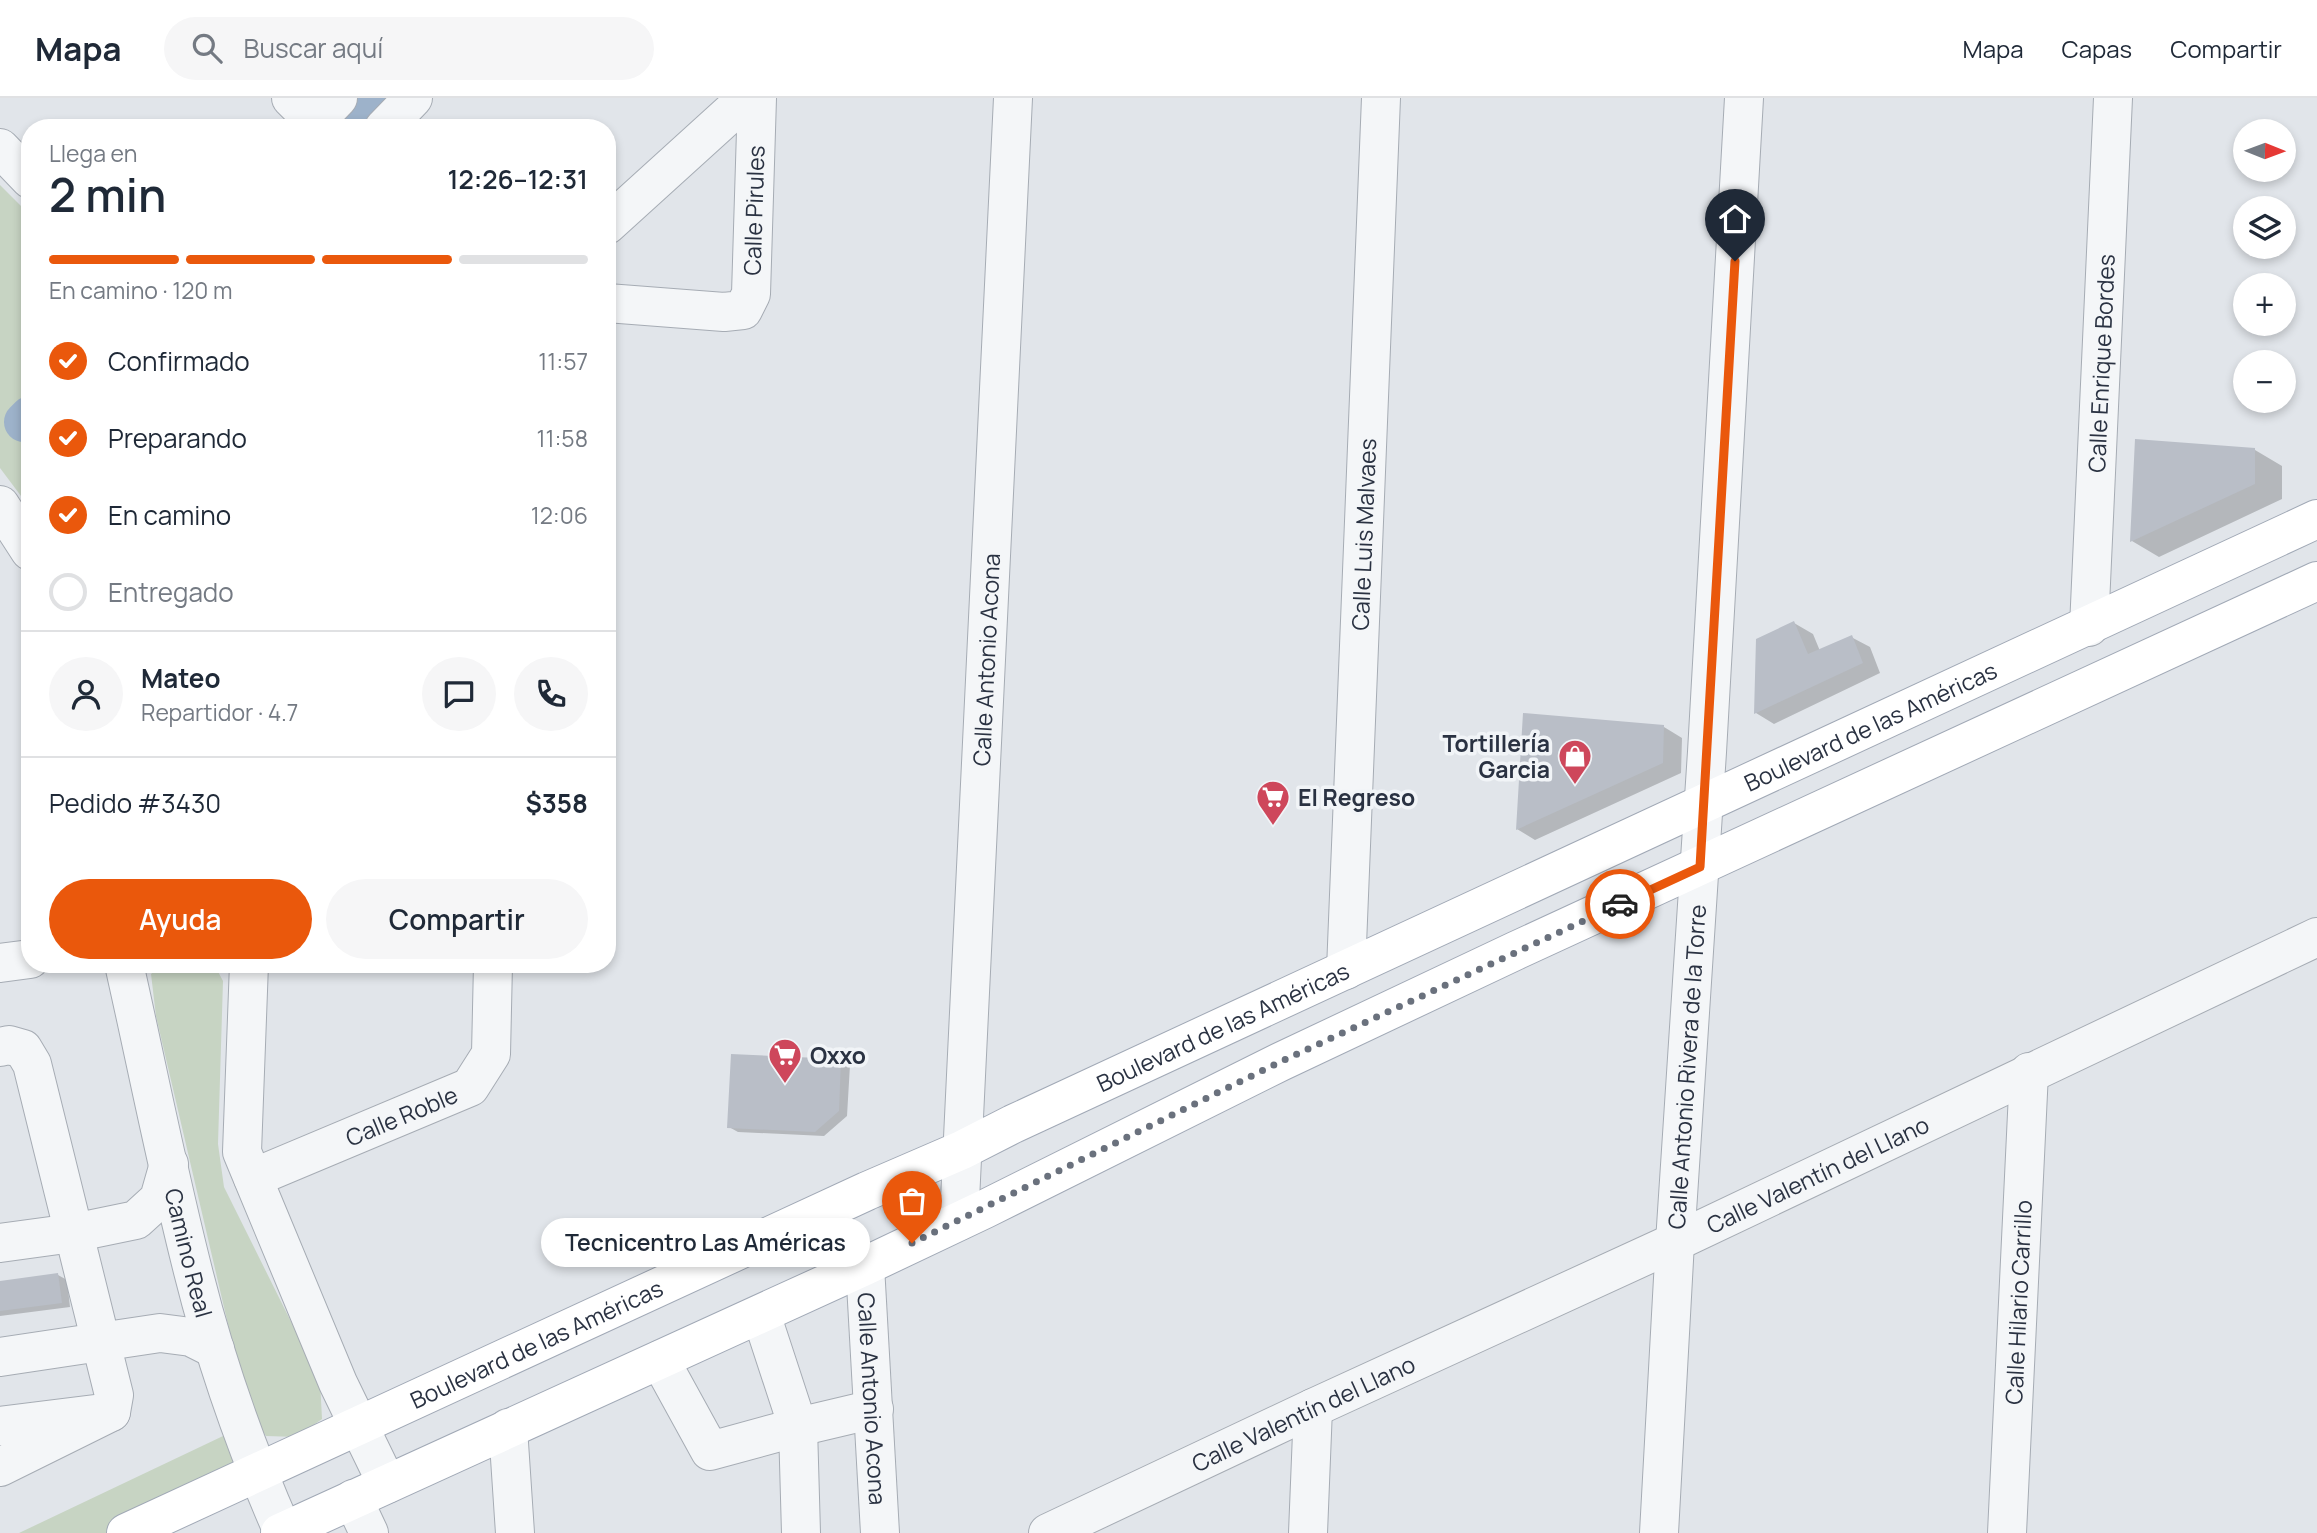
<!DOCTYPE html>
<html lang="es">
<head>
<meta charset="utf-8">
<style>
	body { margin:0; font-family:Manrope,sans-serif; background:#f6f6f7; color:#1f2937; height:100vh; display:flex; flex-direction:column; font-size:26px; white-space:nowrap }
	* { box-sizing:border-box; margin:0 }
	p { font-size:23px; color:#747a83 }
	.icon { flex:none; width:38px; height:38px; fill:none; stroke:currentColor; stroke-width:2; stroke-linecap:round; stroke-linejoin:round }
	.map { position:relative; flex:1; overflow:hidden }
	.sheet { position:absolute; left:21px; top:21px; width:595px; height:854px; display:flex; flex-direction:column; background:#fff; border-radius:28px; box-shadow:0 4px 10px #0003 }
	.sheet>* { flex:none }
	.needle { width:46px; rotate:91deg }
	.tools { position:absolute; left:2233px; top:21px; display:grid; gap:14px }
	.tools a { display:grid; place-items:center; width:63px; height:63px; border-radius:50%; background:#fff; box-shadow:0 4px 10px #0003; font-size:35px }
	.pin { position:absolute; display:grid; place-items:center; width:60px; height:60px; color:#fff; margin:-72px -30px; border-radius:50% 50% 50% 0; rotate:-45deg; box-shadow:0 0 7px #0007 }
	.pin .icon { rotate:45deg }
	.courier { position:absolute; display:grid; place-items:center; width:70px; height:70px; margin:-35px; border:5px solid #ea580c; border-radius:50%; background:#fff; color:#222; box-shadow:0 2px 9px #0007 }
	.bubble { position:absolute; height:49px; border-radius:24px; background:#fff; box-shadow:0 4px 10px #0003; font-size:23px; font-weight:600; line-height:49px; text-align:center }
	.head em { font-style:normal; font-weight:600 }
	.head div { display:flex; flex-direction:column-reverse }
	.head { display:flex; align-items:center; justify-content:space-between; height:119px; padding:0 28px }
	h1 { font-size:46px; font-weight:600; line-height:52px }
	.bar { display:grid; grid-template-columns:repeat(4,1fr); gap:10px 7px; align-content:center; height:84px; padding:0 28px }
	.bar i { height:9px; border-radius:5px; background:#e0e1e3 }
	.bar .on { background:#ea580c }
	.bar p { grid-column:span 4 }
	.line { display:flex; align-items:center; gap:18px; padding:0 28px; border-top:2px solid #e0e1e3 }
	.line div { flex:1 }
	.round { display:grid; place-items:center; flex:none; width:74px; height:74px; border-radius:37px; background:#f6f6f7 }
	ol { padding:0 28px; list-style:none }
	li { display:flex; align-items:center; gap:21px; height:77px }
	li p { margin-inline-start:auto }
	li .icon { padding:7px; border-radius:50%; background:#ea580c; color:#fff; stroke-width:4 }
	li:last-child { color:#747a83 }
	li i { width:38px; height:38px; border:4px solid #e0e1e3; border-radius:50% }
	.cta { display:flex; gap:14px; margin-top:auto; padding:14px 28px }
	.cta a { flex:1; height:80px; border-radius:42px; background:#ea580c; color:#fff; font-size:28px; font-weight:600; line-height:80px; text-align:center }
	.cta a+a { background:#f6f6f7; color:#1f2937 }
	header { display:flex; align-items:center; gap:42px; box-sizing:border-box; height:98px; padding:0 35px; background:#fff; border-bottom:2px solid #e0e1e3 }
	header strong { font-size:33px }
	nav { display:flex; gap:38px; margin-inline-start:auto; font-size:24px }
	.search { width:490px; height:63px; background:#f6f6f7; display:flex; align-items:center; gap:18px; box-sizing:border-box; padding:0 24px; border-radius:38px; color:#747a83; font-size:26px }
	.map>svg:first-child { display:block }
</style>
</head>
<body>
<header>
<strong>Mapa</strong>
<div class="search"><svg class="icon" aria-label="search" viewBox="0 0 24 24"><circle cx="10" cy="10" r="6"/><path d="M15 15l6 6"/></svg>Buscar aquí</div>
<nav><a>Mapa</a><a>Capas</a><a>Compartir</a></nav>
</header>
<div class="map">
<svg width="2317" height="1435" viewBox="0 0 2317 1435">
	<rect width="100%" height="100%" fill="#e1e5ea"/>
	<!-- green -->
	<path fill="#c7d4c3" d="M0,87L30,117V410L0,370Z
		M162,866H214L223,883L218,1046L224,1089L320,1282L322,1321L297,1339L266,1338L248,1312L156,918L151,876Z
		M242,1329L257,1375L126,1435H19Z"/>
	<!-- shadow -->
	<path fill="#0003" d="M2136,343L2255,352L2282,368V401L2159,459L2132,443Z
		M1794,525L1813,536L1820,553L1851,539L1870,549L1880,575L1774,626L1756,615L1757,542Z
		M1664,629L1682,640L1681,675L1535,742L1517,731Z
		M841,962L850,967L847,1018L824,1038L738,1034L729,1029Z
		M58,1177L67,1182L70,1209L0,1218V1185Z"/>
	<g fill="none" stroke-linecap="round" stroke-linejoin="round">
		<!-- canal -->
		<path stroke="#9db2ca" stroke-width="40" d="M337,30L366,0
			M24,324L30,318"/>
	</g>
	<!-- building -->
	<path fill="#b9bec7" d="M2135,341L2255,350V386L2130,444Z
		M1794,523L1808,556L1852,537L1863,565L1754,616L1756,541Z
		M1523,615L1664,627L1663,665L1516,732Z
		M731,956L841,961L839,1013L815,1034L727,1030Z
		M58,1175L62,1205L0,1213V1183Z"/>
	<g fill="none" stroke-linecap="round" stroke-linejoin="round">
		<defs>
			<g id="minor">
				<path d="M291,0L315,24"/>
				<path d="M309,30L338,0"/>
				<path d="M384,30L413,0"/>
				<path d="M0,50L30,81"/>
				<path d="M607,127L747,0"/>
				<path id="s1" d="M607,205L724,214L743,212L751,196L757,0"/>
				<path d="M0,407L30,453"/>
				<path id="s2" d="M2089,529L2113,0"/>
				<path d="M0,865L30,861"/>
				<path id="s3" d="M124,866C147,968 167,1071 193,1173C215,1261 246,1350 283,1434"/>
				<path d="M249,866L242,1054L338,1285L387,1386"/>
				<path id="s4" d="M1346,872L1381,0"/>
				<path d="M0,949L9,947L23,951L32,966L114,1297L111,1314"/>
				<path id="s5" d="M253,1080L470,989L491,956L493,866"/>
				<path id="s6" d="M959,1123L1013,0"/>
				<path d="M0,1145L73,1135L136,1122L159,1101L169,1066"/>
				<path id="s7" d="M865,1168L880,1435"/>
				<path d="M761,1216L798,1329L801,1435"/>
				<path d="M0,1259L160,1235L191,1239L215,1251"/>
				<path d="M660,1262L710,1353L798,1329L874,1311"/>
				<path d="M0,1328L111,1314L0,1369"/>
				<path d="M508,1330L515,1435"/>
				<path d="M353,1401L369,1435"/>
				<path id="s8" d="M1048,1435L1313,1310L1675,1144L2317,839"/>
				<path d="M1308,1435L1313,1310"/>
				<path id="s9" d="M1659,1435L1675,1144L1707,654L1744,0"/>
				<path id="s10" d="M2007,1435L2029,974"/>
			</g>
			<g id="major">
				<path id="s11" d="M126,1435L867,1093L962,1052L1013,1026L2317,421"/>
				<path d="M280,1435L865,1168L985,1111L1280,964L1515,853L2317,483"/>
			</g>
		</defs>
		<!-- minor casing -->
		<use href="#minor" stroke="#a6acb4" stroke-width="40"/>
		<!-- major casing -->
		<use href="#major" stroke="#a1a9b6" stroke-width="40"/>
		<!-- minor -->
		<use href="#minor" stroke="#f4f6f8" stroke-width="38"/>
		<!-- major -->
		<use href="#major" stroke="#fff" stroke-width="38"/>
	</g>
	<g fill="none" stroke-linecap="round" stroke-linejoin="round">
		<!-- done -->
		<path stroke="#6a717d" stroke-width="7" stroke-dasharray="0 12.6" d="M912,1145L1280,964L1620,806"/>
		<!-- route -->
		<path stroke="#ea580c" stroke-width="9" d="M1620,806L1700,769L1735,163"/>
	</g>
	<!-- icons -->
	<defs>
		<symbol id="shop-pin" viewBox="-11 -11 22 30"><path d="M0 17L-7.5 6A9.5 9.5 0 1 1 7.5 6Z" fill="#ce475b" stroke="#f1f4f7"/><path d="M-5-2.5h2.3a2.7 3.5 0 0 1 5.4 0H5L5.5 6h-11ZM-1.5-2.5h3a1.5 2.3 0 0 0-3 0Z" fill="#fff"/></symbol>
		<symbol id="supermarket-pin" viewBox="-11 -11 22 30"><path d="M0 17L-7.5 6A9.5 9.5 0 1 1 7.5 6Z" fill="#ce475b" stroke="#f1f4f7"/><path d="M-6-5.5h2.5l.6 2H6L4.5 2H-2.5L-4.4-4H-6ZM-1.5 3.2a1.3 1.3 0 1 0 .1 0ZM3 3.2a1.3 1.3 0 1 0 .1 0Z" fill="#fff"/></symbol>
	</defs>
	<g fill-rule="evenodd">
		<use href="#shop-pin" x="1556" y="639" width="38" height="52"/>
		<use href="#supermarket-pin" x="1254" y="680" width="38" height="52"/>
		<use href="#supermarket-pin" x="766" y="938" width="38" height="52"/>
	</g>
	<g text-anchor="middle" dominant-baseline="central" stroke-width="7" stroke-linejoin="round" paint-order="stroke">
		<!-- street labels -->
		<g font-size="23" fill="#2a3242" stroke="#f1f4f7">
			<text stroke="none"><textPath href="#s1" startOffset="238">Calle Pirules</textPath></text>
			<text stroke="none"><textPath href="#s2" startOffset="264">Calle Enrique Bordes</textPath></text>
			<text stroke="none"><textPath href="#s4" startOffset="436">Calle Luis Malvaes</textPath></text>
			<text stroke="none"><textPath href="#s6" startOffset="562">Calle Antonio Acona</textPath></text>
			<text stroke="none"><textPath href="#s11" startOffset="1922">Boulevard de las Américas</textPath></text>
			<text stroke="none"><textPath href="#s11" startOffset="1208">Boulevard de las Américas</textPath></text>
			<text stroke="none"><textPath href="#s9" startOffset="467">Calle Antonio Rivera de la Torre</textPath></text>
			<text stroke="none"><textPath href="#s5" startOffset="161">Calle Roble</textPath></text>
			<text stroke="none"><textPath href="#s8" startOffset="849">Calle Valentín del Llano</textPath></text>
			<text stroke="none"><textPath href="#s3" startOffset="296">Camino Real</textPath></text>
			<text stroke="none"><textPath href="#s10" startOffset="231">Calle Hilario Carrillo</textPath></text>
			<text stroke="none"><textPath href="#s11" startOffset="452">Boulevard de las Américas</textPath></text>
			<text stroke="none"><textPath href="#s7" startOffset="133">Calle Antonio Acona</textPath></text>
			<text stroke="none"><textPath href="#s8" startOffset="282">Calle Valentín del Llano</textPath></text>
		</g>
		<!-- poi labels -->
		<g font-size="23" font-weight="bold" fill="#2a3242" stroke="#f1f4f7" text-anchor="start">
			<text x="1550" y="645" text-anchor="end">Tortillería<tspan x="1550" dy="26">Garcia</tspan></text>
			<text x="1298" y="699">El Regreso</text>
			<text x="810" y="957">Oxxo</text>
		</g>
	</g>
</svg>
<div class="tools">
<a><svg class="needle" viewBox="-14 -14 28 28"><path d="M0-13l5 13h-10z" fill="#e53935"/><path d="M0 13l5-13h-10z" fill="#747a83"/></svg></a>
<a><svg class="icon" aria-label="layers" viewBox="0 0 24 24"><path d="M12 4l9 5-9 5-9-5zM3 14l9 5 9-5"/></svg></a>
<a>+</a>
<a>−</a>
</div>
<div class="pin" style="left:912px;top:1145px;background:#ea580c"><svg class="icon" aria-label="bag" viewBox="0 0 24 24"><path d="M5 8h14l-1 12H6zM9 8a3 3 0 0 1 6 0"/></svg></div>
<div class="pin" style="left:1735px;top:163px;background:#1f2937"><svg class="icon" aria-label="home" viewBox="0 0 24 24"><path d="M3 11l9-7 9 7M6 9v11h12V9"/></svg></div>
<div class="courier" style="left:1620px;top:806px"><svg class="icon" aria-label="car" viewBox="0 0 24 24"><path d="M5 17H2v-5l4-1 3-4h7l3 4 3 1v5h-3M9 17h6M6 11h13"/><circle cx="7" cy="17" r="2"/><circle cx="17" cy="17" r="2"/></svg></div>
<div class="bubble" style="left:541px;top:1120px;width:329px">Tecnicentro Las Américas</div>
<section class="sheet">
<div class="head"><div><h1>2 min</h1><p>Llega en</p></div><em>12:26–12:31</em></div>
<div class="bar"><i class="on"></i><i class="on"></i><i class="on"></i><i></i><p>En camino · 120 m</p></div>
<ol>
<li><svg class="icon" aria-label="check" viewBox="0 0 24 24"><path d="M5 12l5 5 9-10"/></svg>Confirmado<p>11:57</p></li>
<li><svg class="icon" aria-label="check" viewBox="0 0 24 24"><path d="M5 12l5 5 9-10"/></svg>Preparando<p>11:58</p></li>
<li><svg class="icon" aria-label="check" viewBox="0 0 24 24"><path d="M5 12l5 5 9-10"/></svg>En camino<p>12:06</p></li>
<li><i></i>Entregado</li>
</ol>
<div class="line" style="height:126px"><a class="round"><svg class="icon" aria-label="person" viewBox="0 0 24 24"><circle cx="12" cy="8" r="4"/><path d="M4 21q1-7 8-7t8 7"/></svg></a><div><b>Mateo</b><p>Repartidor · 4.7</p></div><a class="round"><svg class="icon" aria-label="chat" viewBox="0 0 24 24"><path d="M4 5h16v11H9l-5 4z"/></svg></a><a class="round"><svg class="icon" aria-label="phone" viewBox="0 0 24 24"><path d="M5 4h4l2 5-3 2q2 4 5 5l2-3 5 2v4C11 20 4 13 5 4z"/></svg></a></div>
<div class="line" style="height:91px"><div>Pedido #3430</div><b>$358</b></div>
<div class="cta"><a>Ayuda</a><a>Compartir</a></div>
</section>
</div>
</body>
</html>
